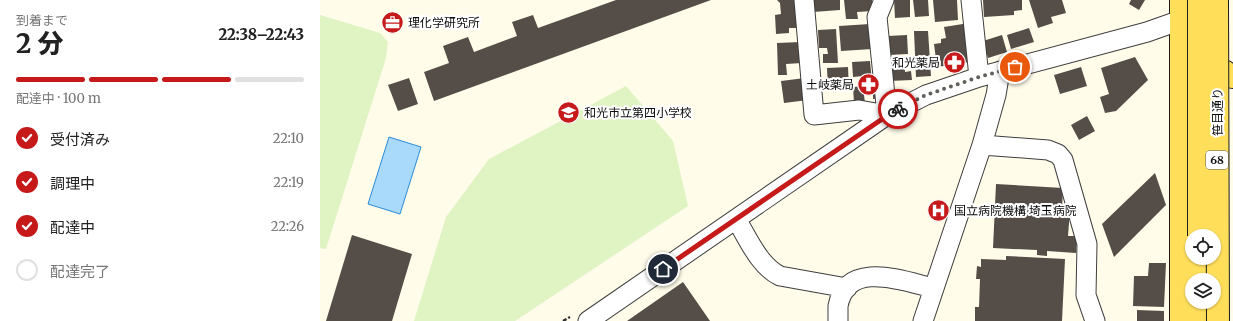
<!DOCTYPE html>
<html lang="ja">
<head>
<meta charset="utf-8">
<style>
	body { margin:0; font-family:Merriweather,"Noto Sans JP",serif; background:#f6f6f6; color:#222; height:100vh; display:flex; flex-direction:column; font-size:15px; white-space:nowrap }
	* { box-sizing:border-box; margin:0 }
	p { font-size:13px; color:#767676 }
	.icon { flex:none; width:22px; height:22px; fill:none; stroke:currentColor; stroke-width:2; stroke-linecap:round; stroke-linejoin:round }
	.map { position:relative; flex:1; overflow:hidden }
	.side { display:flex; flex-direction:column; background:#fff; width:320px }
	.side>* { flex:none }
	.controls { position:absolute; left:865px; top:229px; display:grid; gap:8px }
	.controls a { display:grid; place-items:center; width:36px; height:36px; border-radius:50%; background:#fff; box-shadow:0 1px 3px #0004; font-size:20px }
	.pin { position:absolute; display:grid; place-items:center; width:34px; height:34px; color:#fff; margin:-17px; border:2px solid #fff; border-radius:50%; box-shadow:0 1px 4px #0007 }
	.courier { position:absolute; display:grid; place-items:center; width:40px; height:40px; margin:-20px; border:3px solid #c6191a; border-radius:50%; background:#fff; color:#222; box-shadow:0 1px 5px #0007 }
	.summary em { font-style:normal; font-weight:800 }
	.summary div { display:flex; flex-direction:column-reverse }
	.summary { display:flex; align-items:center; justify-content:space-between; height:68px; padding:0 16px }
	h1 { font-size:26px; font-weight:800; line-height:30px }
	.bar { display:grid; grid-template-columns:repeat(4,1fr); gap:6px 4px; align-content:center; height:48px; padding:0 16px }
	.bar i { height:5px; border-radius:3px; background:#e0e0e0 }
	.bar .active { background:#c6191a }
	.bar p { grid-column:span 4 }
	ol { padding:0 16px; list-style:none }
	li { display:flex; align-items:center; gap:12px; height:44px }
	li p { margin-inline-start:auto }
	li .icon { padding:4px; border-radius:50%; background:#c6191a; color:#fff; stroke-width:4 }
	li:last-child { color:#767676 }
	li i { width:22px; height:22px; border:2px solid #e0e0e0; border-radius:50% }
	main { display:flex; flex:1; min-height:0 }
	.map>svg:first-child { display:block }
</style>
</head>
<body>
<main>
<section class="side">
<div class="summary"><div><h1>2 分</h1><p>到着まで</p></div><em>22:38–22:43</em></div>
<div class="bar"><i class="active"></i><i class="active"></i><i class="active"></i><i></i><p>配達中 · 100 m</p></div>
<ol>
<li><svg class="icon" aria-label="check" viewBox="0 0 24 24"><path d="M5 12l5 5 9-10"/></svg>受付済み<p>22:10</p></li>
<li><svg class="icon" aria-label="check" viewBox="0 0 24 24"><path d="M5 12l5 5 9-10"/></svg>調理中<p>22:19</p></li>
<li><svg class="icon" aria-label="check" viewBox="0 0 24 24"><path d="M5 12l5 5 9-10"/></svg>配達中<p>22:26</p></li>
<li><i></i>配達完了</li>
</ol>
</section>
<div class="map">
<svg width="913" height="321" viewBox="0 0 913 321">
	<rect width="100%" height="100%" fill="#fffcea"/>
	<!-- pitch -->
	<path fill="#e0f3c3" d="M0,15L60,33L68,42L66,58L6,249L0,248Z
		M306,86L353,141L368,206L195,321H94L126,217L169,159Z"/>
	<!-- water -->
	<path fill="#a9d9fb" stroke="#2a8cd8" d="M69,137L101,147L80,214L48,204Z"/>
	<!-- building -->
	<path fill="#554d47" d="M296,0H391L114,101L104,72L129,63L123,46L148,37L154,52L197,36L192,22L213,15L218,28Z
		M457,0H478L480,28H469V33L456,34L455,15L461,14L460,3Z
		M492,0H520V10L493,12Z
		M524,0H552V11L537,12L538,19H526Z
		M574,0H590V17L575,18Z
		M593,0H608L609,16L595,17Z
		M613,0H637L638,20L615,22Z
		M663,0H702V10L694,11V15L664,17Z
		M709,0H742L746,13L731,17L733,23L718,28Z
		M811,0H825L819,10L809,4Z
		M649,23L655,61L617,67L614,44L621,43V39L626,38L624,27Z
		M550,24L552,49L521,51L519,26Z
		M709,28L714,42L691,49L687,35Z
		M516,29L518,63H503V54H508L507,48H499L498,30Z
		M594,31H608L611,76L596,77Z
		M587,35L588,54L569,55L568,36Z
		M682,35L687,52L668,58L663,41Z
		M481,42L482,63L466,64L467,75H458L457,43Z
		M815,57L828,80L796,111L785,113L780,97L789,94L781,68Z
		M550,61L552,82H559L560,98L553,99V94L544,95L545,103H534L533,87L543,86V76L533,77L532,62Z
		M528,67L529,89L508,90L507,68Z
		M585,67V72L591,71L592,80L569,81L568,68Z
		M761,67L767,86L740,94L734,75Z
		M89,78L98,104L78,111L68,85Z
		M485,78L488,100L464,103L461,81Z
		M767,116L775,131L759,140L751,125Z
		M835,173L846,205L794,257L782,224Z
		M676,184L743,188L742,210H750L748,236H757L756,253L727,251V256L717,255V250L673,248Z
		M32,235L92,254L72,321H6Z
		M686,256L745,259L742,321H655V307H659L660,279H656L657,266L661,267V259L686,260Z
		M829,263H846L844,307L813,306L814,276H828Z
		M363,282L390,321H307Z
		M817,310L844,311V321H817Z"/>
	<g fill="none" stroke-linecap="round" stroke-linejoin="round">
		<defs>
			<path id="minor" d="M484,0L494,115L539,110L567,115L557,17L564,0
				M651,0L659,77
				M662,145L728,150L738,154L743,160L767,244L766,295L775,321
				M416,219C428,238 439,266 460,276L527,288
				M268,321L567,115L606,95L659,77L827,32L861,20L871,11
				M518,321C518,316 518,310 518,306C527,259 583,281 613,288
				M603,321L662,145L676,95L680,71"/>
			<path id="major" d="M861,0V321
				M881,69L904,71L913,77
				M879,258V280
				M879,302V321"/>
		</defs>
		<!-- minor casing -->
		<use href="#minor" stroke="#3e3e3e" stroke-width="21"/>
		<!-- major casing -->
		<use href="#major" stroke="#1c1c1c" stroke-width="24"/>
		<!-- path -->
		<path stroke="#2d2d2d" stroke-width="2.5" stroke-dasharray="4 2" stroke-linecap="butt" d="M243,321L250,317"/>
		<!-- minor -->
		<use href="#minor" stroke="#fff" stroke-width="19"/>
		<!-- major -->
		<use href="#major" stroke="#ffde5a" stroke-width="22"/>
		<defs>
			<path id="major-bridge" d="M879,0V236
				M897,0L898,321"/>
		</defs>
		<!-- major-bridge casing -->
		<use href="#major-bridge" stroke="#1c1c1c" stroke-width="24" stroke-linecap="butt"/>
		<!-- major-bridge -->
		<use href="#major-bridge" stroke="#ffde5a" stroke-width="22"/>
	</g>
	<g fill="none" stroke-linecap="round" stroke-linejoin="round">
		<!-- done -->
		<path stroke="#605f59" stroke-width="4" stroke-dasharray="0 7.2" d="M578,109L606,95L659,77L695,67"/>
		<!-- route -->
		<path stroke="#c6191a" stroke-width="5" d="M343,269L568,115L578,109"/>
	</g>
	<!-- icons -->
	<defs>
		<symbol id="office-disc" viewBox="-11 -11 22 22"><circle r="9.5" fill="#c6191a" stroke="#fff"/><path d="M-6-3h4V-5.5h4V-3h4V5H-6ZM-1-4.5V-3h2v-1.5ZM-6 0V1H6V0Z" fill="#fff"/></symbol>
		<symbol id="pharmacy-disc" viewBox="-11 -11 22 22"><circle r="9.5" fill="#c6191a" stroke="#fff"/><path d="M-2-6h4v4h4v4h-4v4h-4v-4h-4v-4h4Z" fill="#fff"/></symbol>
		<symbol id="school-disc" viewBox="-11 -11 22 22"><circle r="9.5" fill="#c6191a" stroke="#fff"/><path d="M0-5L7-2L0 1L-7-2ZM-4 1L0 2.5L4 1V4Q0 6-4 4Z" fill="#fff"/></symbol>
		<symbol id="hospital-disc" viewBox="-11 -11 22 22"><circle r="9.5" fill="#c6191a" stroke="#fff"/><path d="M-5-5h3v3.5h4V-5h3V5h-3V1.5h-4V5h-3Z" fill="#fff"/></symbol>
	</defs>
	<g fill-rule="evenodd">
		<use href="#office-disc" x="60" y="10" width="25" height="25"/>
		<use href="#pharmacy-disc" x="622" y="50" width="25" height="25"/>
		<use href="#pharmacy-disc" x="536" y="72" width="25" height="25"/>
		<use href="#school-disc" x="236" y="100" width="25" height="25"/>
		<use href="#hospital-disc" x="606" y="198" width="25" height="25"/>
	</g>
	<g text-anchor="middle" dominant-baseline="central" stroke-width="4" stroke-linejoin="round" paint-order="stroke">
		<!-- shield labels -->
		<rect fill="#fff" stroke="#545454" stroke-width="1" x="886" y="151" width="22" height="18" rx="3"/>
		<g font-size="11" font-weight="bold" fill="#0b0b0b">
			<text x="897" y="160">68</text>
		</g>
		<!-- poi labels -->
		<g font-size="12" fill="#0b0b0b" stroke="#fff" text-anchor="start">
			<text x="88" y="22">理化学研究所</text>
			<text x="620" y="62" text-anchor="end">和光薬局</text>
			<text x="534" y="84" text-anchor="end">土岐薬局</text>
			<text x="264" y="112">和光市立第四小学校</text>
			<text x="634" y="210">国立病院機構 埼玉病院</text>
		</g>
		<!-- street labels -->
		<g font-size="12" fill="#0b0b0b" stroke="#fff">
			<text transform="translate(897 112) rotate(-90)">笹目通り</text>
		</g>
	</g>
</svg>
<div class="controls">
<a><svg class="icon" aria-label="locate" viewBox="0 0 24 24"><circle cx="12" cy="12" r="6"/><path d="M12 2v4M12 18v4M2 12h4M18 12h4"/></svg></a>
<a><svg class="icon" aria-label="layers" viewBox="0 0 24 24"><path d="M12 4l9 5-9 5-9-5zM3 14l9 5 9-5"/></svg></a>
</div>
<div class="pin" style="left:695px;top:67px;background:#ea580c"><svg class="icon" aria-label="bag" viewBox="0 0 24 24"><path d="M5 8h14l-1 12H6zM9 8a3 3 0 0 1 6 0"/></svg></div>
<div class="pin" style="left:343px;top:269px;background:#1f2937"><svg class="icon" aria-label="home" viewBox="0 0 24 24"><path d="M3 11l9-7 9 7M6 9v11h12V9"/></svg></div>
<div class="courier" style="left:578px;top:109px"><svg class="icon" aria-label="bike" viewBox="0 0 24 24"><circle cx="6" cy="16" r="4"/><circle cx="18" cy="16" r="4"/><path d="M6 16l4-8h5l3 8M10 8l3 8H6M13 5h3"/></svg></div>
</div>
</main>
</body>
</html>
